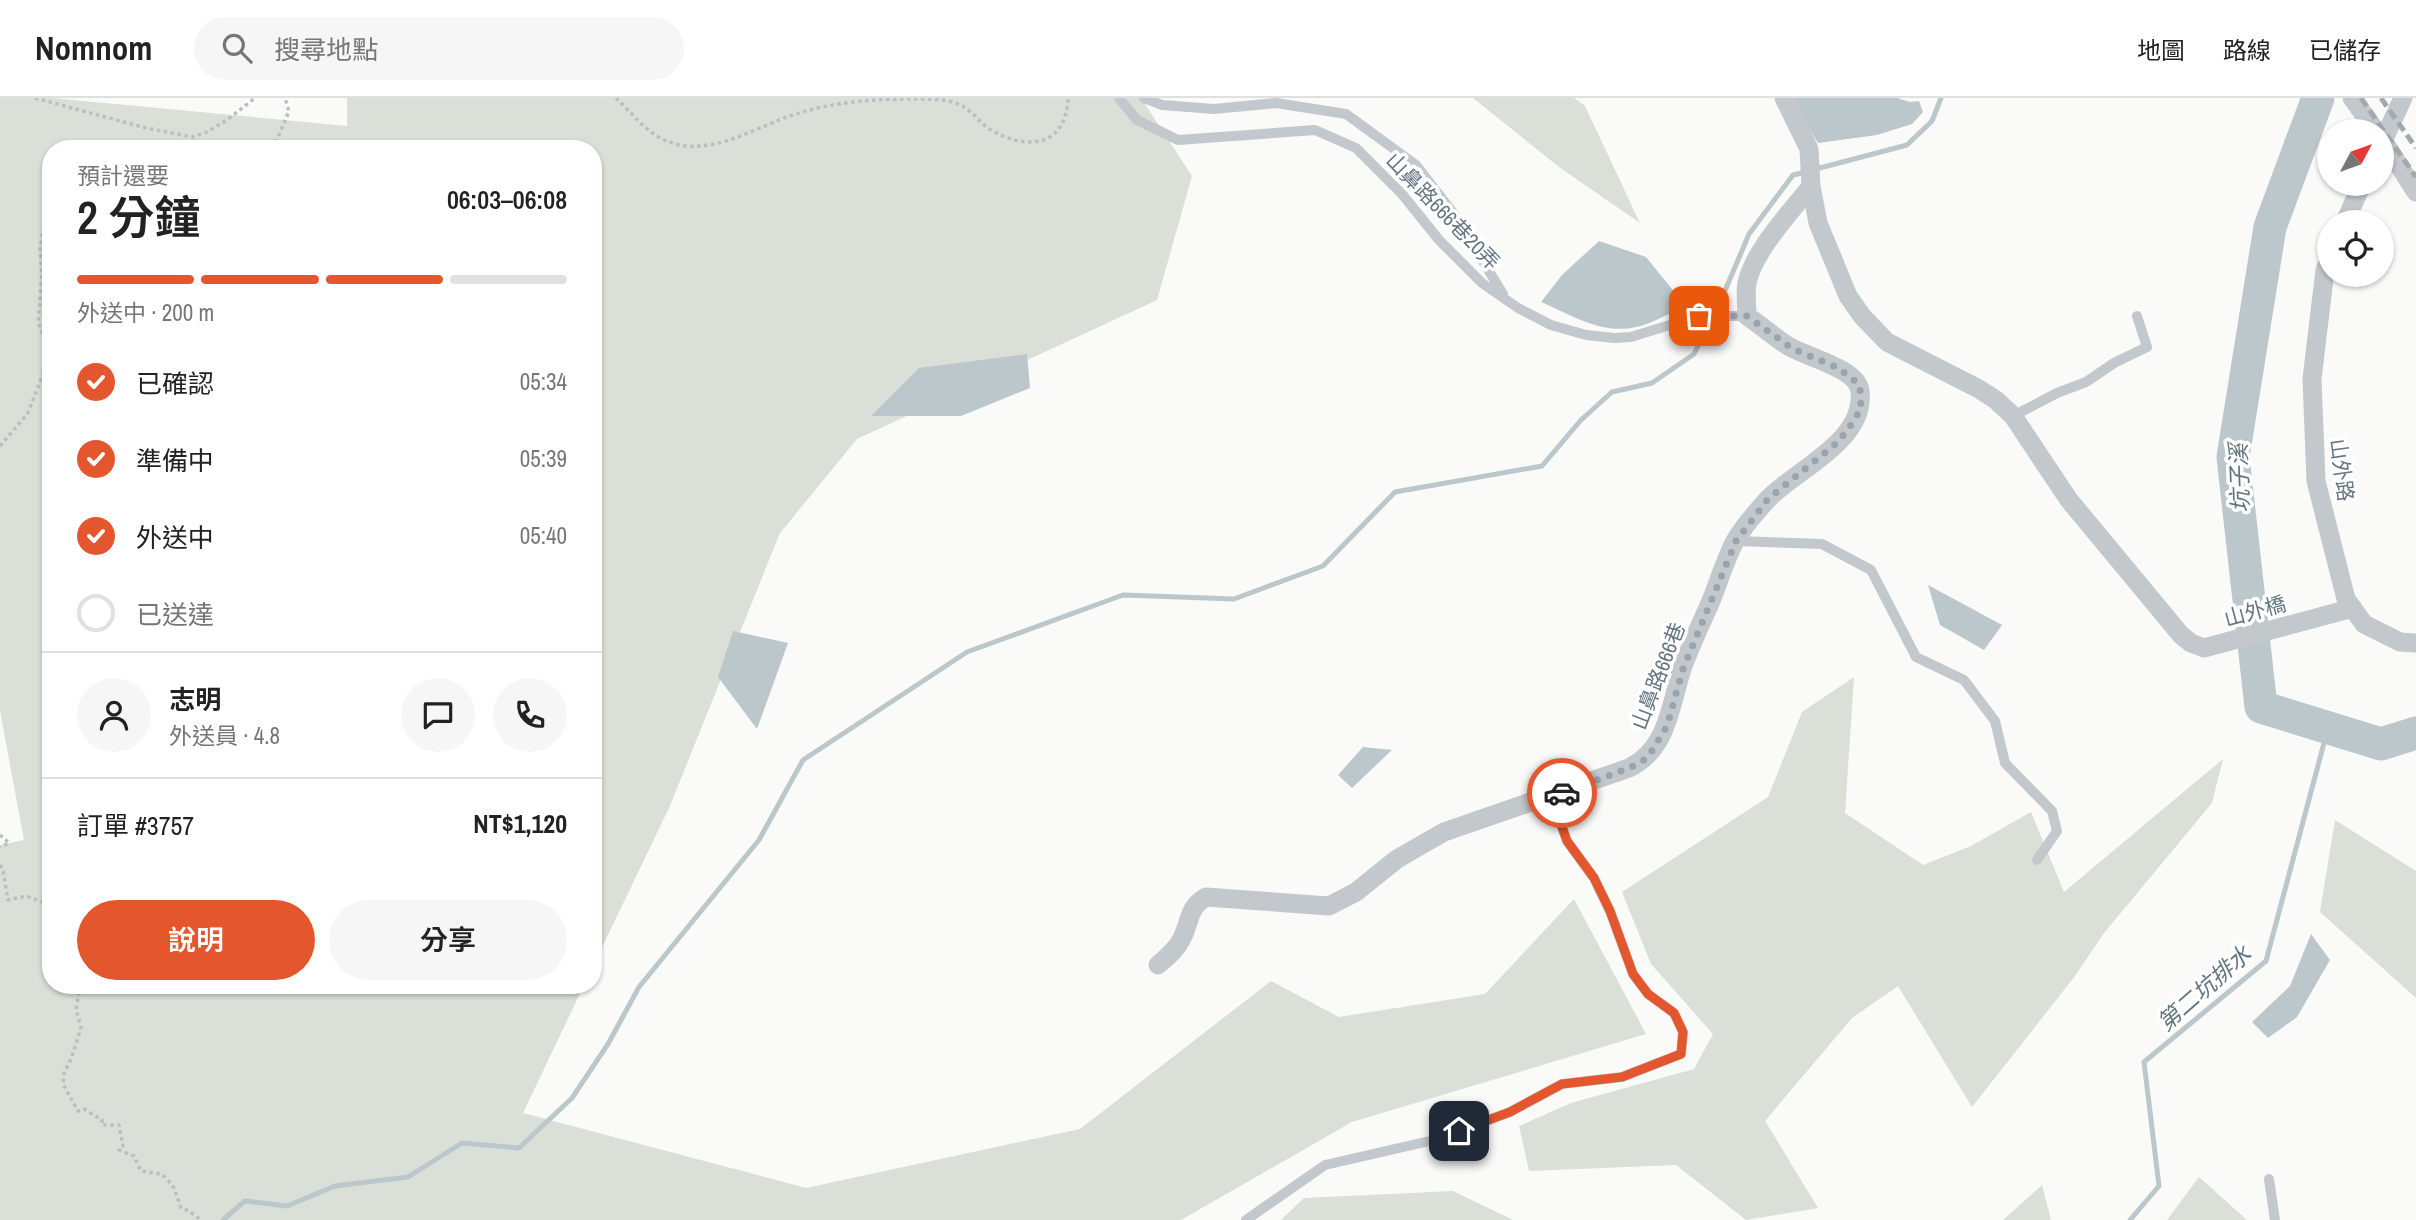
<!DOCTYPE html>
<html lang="zh-TW">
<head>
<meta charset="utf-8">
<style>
	body { margin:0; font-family:"Archivo Narrow","Noto Sans TC",sans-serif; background:#f6f6f6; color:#222; height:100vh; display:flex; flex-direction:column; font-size:26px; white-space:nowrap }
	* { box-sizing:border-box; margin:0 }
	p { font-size:23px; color:#767676 }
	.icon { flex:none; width:38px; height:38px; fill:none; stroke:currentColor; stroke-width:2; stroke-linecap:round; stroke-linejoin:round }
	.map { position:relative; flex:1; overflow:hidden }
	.sheet { position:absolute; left:42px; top:42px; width:560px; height:854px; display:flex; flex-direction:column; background:#fff; border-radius:28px; box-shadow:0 2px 5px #0004 }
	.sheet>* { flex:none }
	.needle { width:46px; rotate:49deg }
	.fabs { position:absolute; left:2317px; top:21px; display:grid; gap:14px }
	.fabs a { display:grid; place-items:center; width:77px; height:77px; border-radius:50%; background:#fff; box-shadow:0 2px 5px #0004; font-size:35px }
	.pin { position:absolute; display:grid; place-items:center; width:60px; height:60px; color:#fff; margin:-30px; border-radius:14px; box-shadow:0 4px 10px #0006 }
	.courier { position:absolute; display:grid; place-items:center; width:70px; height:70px; margin:-35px; border:5px solid #e4572e; border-radius:50%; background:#fff; color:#222; box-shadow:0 2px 9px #0007 }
	.overview em { font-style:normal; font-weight:600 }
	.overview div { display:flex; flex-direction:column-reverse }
	.overview { display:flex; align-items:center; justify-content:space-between; height:119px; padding:0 35px }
	h1 { font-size:46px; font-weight:600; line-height:52px }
	.bar { display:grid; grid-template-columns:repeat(4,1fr); gap:10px 7px; align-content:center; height:84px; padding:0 35px }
	.bar i { height:9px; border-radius:5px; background:#e0e0e0 }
	.bar .on { background:#e4572e }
	.bar p { grid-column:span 4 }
	.line { display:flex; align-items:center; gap:18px; padding:0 35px; border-top:2px solid #e0e0e0 }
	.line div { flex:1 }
	.round { display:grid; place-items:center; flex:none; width:74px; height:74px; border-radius:37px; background:#f6f6f6 }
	ol { padding:0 35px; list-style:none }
	li { display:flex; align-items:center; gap:21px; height:77px }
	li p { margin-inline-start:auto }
	li .icon { padding:7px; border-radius:50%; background:#e4572e; color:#fff; stroke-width:4 }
	li:last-child { color:#767676 }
	li i { width:38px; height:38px; border:4px solid #e0e0e0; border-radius:50% }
	.button { display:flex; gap:14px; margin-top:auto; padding:14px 35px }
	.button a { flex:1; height:80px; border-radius:42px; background:#e4572e; color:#fff; font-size:28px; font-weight:600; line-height:80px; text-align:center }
	.button a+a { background:#f6f6f6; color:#222 }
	header { display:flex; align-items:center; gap:42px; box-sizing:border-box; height:98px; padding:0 35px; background:#fff; border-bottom:2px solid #e0e0e0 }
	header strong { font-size:33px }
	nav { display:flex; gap:38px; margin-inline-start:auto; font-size:24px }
	.search { width:490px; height:63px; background:#f6f6f6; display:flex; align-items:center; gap:18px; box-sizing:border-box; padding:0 24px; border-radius:38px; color:#767676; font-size:26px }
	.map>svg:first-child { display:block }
</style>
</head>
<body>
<header>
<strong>Nomnom</strong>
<div class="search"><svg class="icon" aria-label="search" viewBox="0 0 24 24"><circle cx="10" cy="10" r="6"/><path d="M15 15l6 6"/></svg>搜尋地點</div>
<nav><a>地圖</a><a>路線</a><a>已儲存</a></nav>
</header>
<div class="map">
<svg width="2416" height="1122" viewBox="0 0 2416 1122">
	<rect width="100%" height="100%" fill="#fafaf8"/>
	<!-- green -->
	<path fill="#dadfd7" d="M0,0H52L347,28V0H1141L1192,78L1157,202L857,341L780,435L669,710L593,868V51H51V887H584L523,1015L806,1090L1080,1031L1271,883L1339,919L1485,896L1574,801L1646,936L1352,1024L1181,1122H0V747L24,742L0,613Z
		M1473,0H1574L1585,8L1640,125L1559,69Z
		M1854,579L1845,715L1923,767L1971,748L2031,714L2064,794L2223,661L2212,705L2104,835L2075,878L1972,1009L1898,888L1852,920L1765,1023L1818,1110L1746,1122L1676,1067L1529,1073L1519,1028L1571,1005L1694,971L1713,936L1651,866L1622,794L1768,699L1802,614Z
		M2335,722L2416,773V900L2320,814Z
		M2199,1079L2247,1122H2167Z
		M2042,1087L2051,1122H2003Z
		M1453,1093L1513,1122H1281L1304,1100Z"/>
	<!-- water -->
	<path fill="#bbc7cb" d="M1791,0H1897L1910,4L1919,3L1923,14L1912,26L1877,37L1818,45Z
		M1599,143L1646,159L1676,196L1677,212C1664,218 1650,226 1636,229C1602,237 1571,217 1541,204L1562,177Z
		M1027,256L1030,290L961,318H871L919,270Z
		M1928,487L2002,527L1984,552L1940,527Z
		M733,533L788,545L757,631L718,579Z
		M1363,649L1392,652L1352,690L1338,677Z
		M2311,836L2330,862L2297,919L2268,940L2252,924L2290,888Z"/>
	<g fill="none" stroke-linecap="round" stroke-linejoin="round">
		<!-- stream -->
		<path stroke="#bbc7cb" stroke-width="5" d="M1816,71L1907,47L1932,23L1941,0
			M223,1122L245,1103L287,1108L335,1088L408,1079L462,1045L519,1050L572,1000L608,946L639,889L759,742L803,662L967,554L1123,497L1234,501L1323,468L1395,394L1542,368L1581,322L1612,294L1652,285L1694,256L1724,195L1749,136L1793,77L1806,74
			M2130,1122L2159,1088L2144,964L2266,863L2328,630"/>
		<!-- river -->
		<path stroke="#bbc7cb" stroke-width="33" d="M2318,0L2270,129L2233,359L2261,609L2381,646L2416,635"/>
		<!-- path -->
		<path stroke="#bbbfc2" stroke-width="3.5" stroke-dasharray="3.5 3.5" stroke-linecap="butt" d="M35,0L142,29L192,39L205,35L227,22L255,0
			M616,0C632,15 647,36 669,44C711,60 757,28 796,16C834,4 872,1 912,1C928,1 950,0 964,9C973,14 979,24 988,30C1024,53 1066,51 1068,0
			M273,51L289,13L285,0
			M0,348L28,315L44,273L45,241L38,225L42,175L40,151L43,132L51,130
			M0,737L9,745L0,749
			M0,767L3,772L8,802L26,798L51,807
			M77,887L79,895L76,911L81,930L71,961L64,975L63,986L78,1013L84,1011L102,1022V1027H119L123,1048L119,1052L134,1058L141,1073L161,1076L167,1081L174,1090L181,1110L189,1113L201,1122"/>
		<!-- lane -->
		<path stroke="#c3c8cc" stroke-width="10" d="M1119,0L1137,22L1178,42L1315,32L1356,50L1402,96L1439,142L1482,185L1518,210L1551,227L1586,237L1614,240L1631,239L1699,218H1747
			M1144,0L1162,7L1214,11L1276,5L1346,16L1416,67L1454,116L1503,196
			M2013,318L2057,295L2086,284L2114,265L2147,249L2137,218
			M1736,443L1822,446L1871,472L1916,559L1964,582L1995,623L2005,665L2052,713L2057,733L2037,762
			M2269,1081L2275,1122
			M1246,1122L1325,1067L1434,1042L1510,1014L1562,986L1622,979L1681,956L1683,934L1674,915L1648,896L1633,876L1610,813L1594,780L1567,743L1562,729V694"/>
		<!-- street -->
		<path stroke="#c3c8cc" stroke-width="19" d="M1784,0L1809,51L1811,88L1818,125L1848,198L1862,218L1887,244L1979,291L1996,302L2013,318L2069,402L2181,537L2191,545L2204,550L2353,510
			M2352,0L2376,33
			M2382,41L2416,94
			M2382,45L2403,0
			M2345,124L2362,86
			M2329,162L2325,172L2312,281L2316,383L2346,501L2364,526L2400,544L2416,545
			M1158,867C1167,859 1176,852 1181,842C1191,824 1187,810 1206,799L1329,808L1356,794L1397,761L1444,734L1629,670C1668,651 1670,608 1682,571C1691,546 1703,522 1713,498C1720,480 1726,460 1735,443C1743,429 1757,413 1768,401C1797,371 1866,343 1860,293C1858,271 1807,259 1790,249C1775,240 1762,228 1747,218C1747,208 1745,195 1747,185C1754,152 1791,114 1811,88"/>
		<!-- rail -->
		<path stroke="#a2aab0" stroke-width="5" stroke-dasharray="10 5" stroke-linecap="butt" d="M2361,0L2416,79
			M2381,0L2416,50"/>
	</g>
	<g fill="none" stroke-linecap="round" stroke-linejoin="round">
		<!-- done -->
		<path stroke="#99a4ac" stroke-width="7" stroke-dasharray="0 12.6" d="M1562,695L1629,670L1642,664L1651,654L1667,628L1683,571L1736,443L1768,401L1838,344L1854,323L1861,310L1860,289L1852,280L1836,269L1793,251L1747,218H1699"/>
		<!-- route -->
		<path stroke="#e4572e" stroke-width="9" d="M1459,1033L1510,1014L1562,986L1622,979L1681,956L1683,934L1674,915L1648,896L1633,876L1610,813L1594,780L1567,743L1562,729V695"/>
	</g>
	<g text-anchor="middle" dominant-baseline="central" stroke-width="7" stroke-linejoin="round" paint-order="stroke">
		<!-- street labels -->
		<g font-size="21" fill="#657683" stroke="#fff">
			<text transform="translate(1443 113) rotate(46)">山鼻路666巷20弄</text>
			<text transform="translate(2342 372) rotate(82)">山外路</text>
			<text transform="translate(2255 513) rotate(-15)">山外橋</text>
			<text transform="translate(1658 578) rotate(-69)">山鼻路666巷</text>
		</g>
		<!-- water labels -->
		<g font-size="23" font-style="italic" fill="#60757c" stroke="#fff">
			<text transform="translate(2239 380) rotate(-92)">坑子溪</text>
			<text transform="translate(2204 890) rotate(-41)">第二坑排水</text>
		</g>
	</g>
</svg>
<div class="fabs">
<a><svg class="needle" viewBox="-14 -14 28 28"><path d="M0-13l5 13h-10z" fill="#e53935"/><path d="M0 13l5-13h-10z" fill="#767676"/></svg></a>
<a><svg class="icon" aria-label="locate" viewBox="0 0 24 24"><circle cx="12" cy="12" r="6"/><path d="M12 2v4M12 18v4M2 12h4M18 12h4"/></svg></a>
</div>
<div class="pin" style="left:1699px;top:218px;background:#ea580c"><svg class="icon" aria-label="bag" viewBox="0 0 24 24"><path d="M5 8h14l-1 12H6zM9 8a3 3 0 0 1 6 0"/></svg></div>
<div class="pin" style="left:1459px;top:1033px;background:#1f2937"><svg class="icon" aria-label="home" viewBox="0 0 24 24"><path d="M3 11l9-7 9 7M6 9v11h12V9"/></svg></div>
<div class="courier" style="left:1562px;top:695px"><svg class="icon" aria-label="car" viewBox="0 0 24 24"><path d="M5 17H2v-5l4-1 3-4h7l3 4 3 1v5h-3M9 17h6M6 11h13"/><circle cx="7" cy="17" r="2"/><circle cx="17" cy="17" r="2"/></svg></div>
<section class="sheet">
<div class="overview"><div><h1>2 分鐘</h1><p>預計還要</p></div><em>06:03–06:08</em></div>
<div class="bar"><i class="on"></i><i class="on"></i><i class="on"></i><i></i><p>外送中 · 200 m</p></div>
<ol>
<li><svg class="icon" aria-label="check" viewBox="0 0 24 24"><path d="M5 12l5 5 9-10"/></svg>已確認<p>05:34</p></li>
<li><svg class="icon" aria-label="check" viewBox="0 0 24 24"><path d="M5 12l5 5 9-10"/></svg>準備中<p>05:39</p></li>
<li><svg class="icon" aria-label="check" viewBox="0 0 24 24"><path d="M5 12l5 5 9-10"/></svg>外送中<p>05:40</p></li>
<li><i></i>已送達</li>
</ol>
<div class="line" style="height:126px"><a class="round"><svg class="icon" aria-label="person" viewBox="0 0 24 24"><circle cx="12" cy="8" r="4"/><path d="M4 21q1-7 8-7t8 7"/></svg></a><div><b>志明</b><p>外送員 · 4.8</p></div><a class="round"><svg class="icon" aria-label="chat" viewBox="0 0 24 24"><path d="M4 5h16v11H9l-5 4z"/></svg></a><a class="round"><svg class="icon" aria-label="phone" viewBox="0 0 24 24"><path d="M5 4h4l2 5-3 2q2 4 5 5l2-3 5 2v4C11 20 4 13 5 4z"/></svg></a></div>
<div class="line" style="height:91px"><div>訂單 #3757</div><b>NT$1,120</b></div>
<div class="button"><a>說明</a><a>分享</a></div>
</section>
</div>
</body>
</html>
